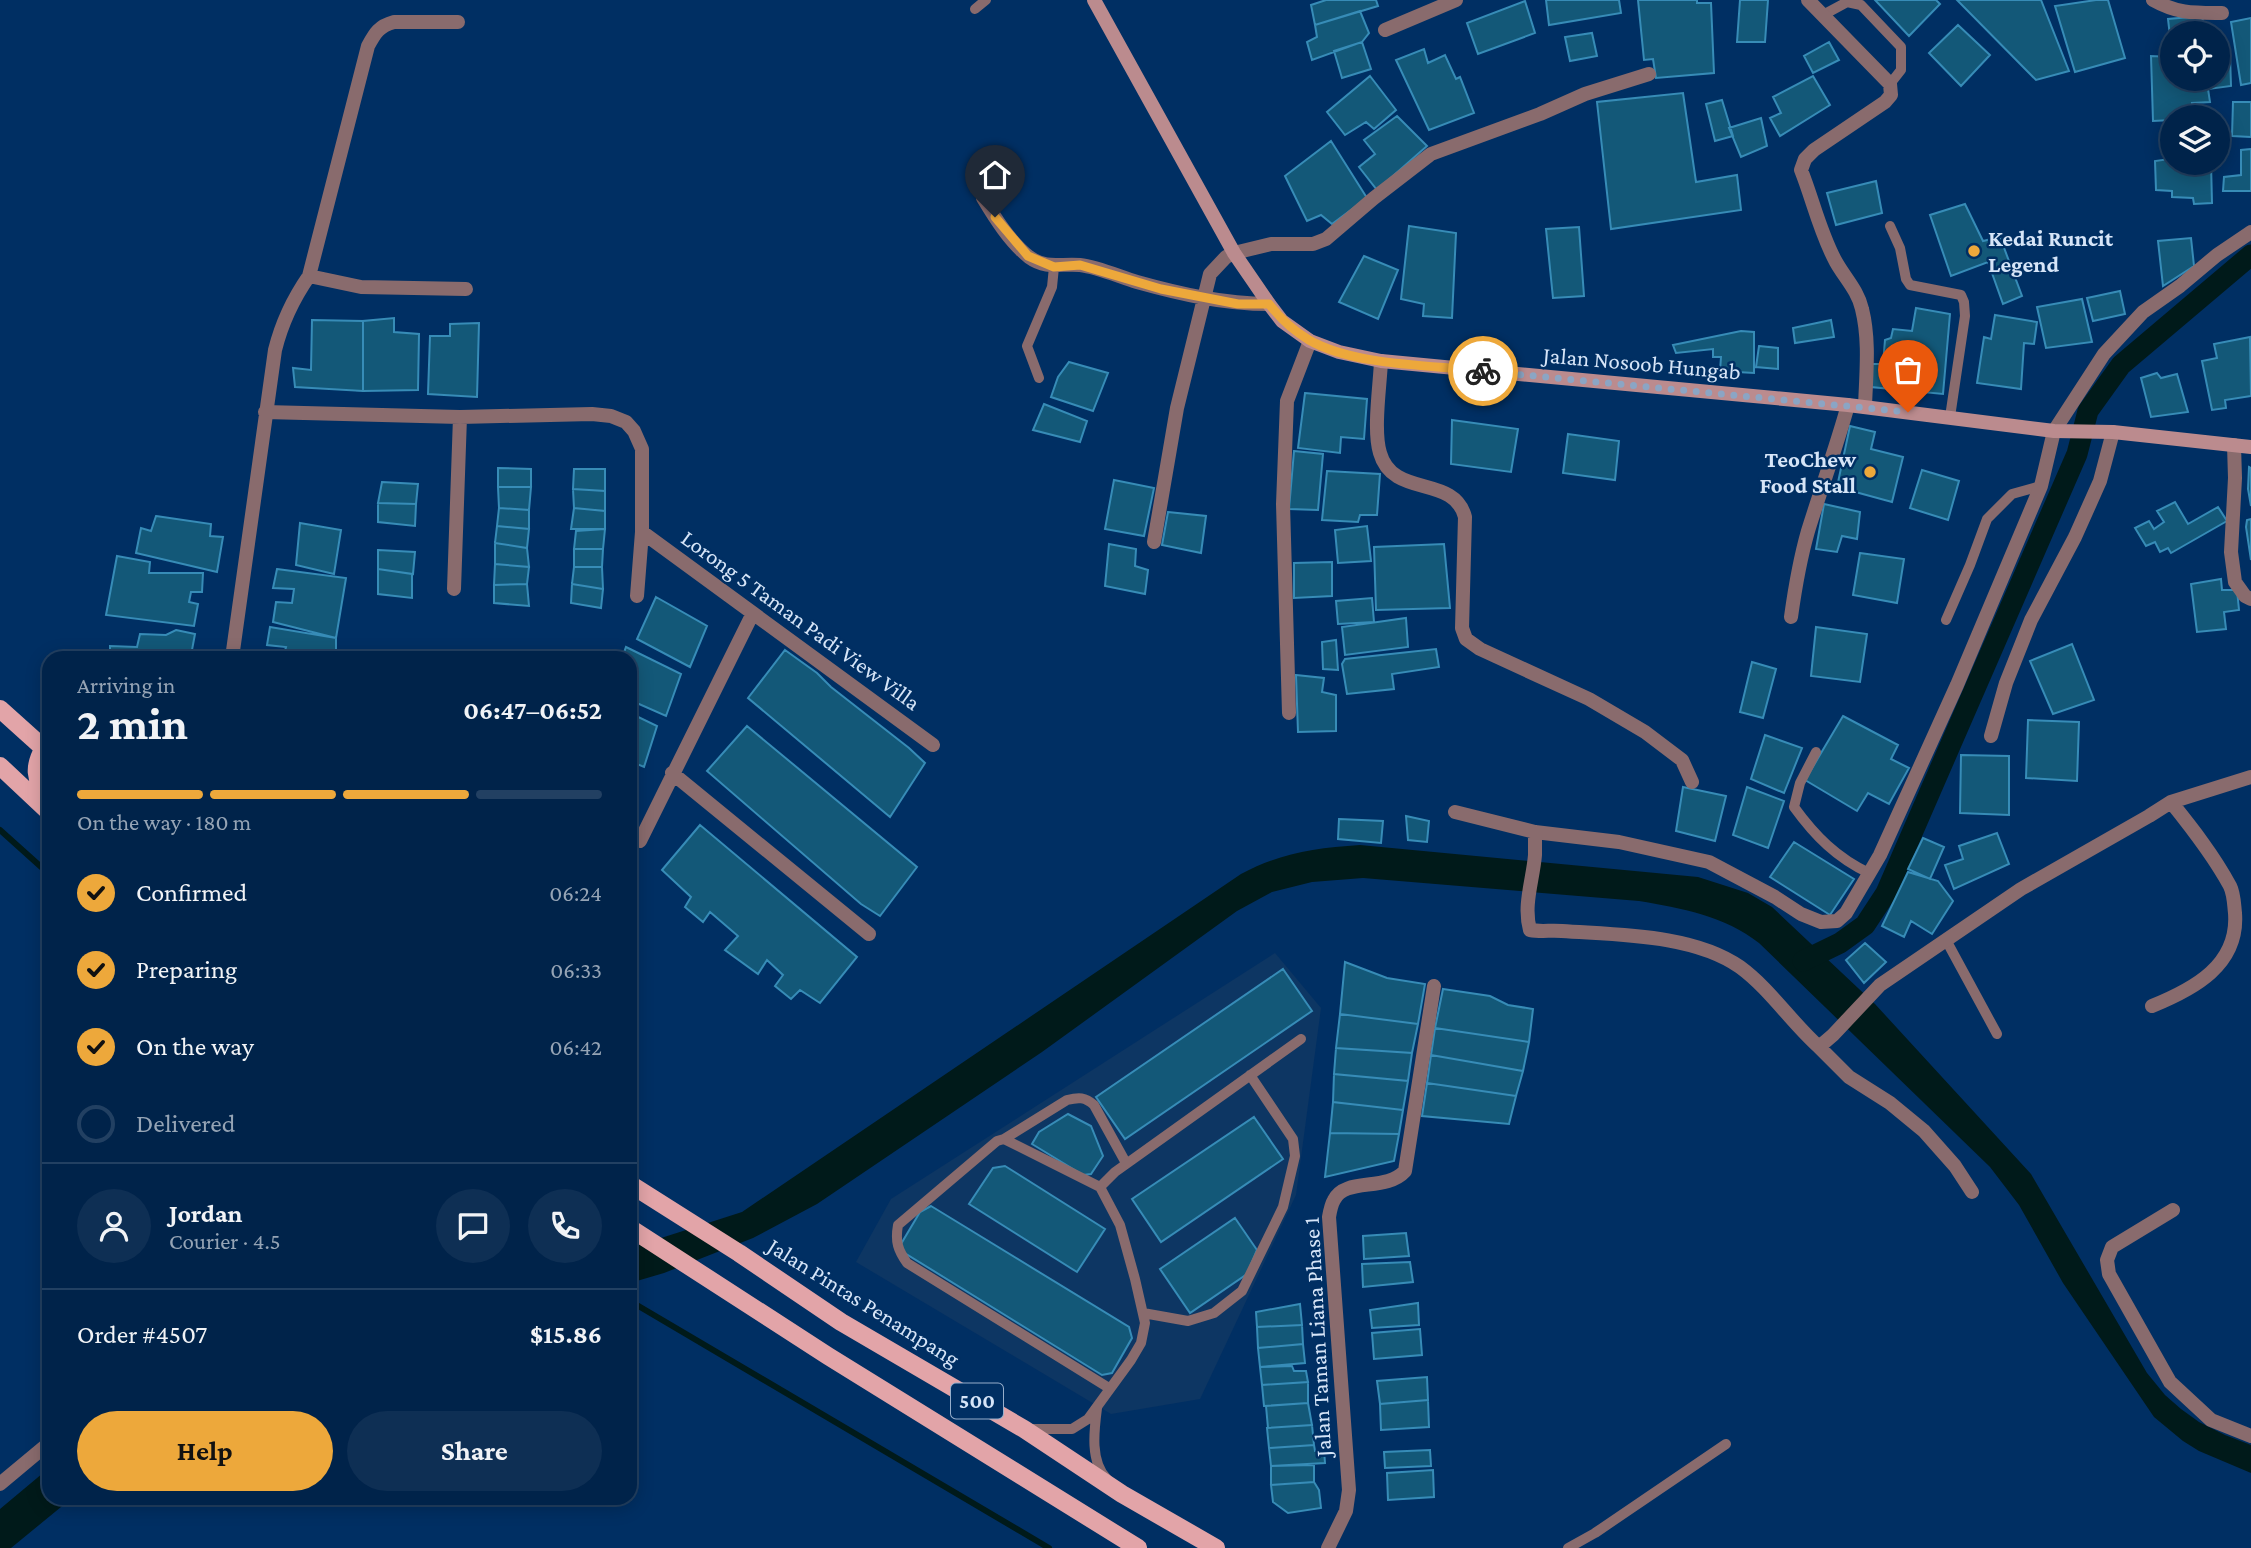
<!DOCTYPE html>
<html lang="en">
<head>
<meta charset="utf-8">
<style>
	body { margin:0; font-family:"Crimson Pro",serif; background:#0e2f54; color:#f1f3f6; height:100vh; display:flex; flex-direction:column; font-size:26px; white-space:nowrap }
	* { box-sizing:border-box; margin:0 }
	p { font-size:23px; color:#95a4b5 }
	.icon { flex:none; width:38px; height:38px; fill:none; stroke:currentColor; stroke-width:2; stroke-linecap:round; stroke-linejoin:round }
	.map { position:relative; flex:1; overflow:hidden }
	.panel { position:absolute; left:42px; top:651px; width:595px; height:854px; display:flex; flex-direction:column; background:#00234a; border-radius:21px; box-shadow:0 4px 18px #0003,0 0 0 2px #224062 }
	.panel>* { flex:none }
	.buttons { position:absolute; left:2160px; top:21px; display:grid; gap:14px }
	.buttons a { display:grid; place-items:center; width:70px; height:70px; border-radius:50%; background:#00234a; box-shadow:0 4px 18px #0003,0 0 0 2px #224062; font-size:35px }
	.pin { position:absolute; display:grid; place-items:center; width:60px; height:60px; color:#fff; margin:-72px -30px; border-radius:50% 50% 50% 0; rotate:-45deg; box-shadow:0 0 7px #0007 }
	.pin .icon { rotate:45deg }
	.courier { position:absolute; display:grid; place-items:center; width:70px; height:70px; margin:-35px; border:5px solid #eda83b; border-radius:50%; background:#fff; color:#222; box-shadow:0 2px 9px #0007 }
	.overview em { font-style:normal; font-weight:700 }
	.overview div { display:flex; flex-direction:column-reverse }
	.overview { display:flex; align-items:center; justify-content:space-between; height:119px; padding:0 35px }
	h1 { font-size:46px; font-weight:700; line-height:52px }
	.bar { display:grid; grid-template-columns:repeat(4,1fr); gap:10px 7px; align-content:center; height:84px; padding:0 35px }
	.bar i { height:9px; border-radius:5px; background:#224062 }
	.bar .current { background:#eda83b }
	.bar p { grid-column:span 4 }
	.line { display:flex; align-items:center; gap:18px; padding:0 35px; border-top:2px solid #224062 }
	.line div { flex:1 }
	.round { display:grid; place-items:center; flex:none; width:74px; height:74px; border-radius:37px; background:#0e2f54 }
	ol { padding:0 35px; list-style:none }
	li { display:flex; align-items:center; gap:21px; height:77px }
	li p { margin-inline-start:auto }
	li .icon { padding:7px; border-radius:50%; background:#eda83b; color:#111; stroke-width:4 }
	li:last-child { color:#95a4b5 }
	li i { width:38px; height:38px; border:4px solid #224062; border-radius:50% }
	.primary-button { display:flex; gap:14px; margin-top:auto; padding:14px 35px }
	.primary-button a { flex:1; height:80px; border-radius:42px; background:#eda83b; color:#111; font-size:28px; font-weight:700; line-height:80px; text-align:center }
	.primary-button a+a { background:#0e2f54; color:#f1f3f6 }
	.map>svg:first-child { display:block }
</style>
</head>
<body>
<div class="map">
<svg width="2251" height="1548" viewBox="0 0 2251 1548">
	<rect width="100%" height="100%" fill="#002f63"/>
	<!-- built -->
	<path fill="#0d3663" d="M1275,953L1321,1008L1296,1195L1200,1399L1111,1414L856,1262L891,1199Z"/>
	<!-- water -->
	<path fill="#001a1a" d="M1360,845L1698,877L1748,893L1772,907L1875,1004L2031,1174L2147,1373L2165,1395L2181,1409L2199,1422L2225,1435L2251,1445V1473L2199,1451L2183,1441L2154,1417L2063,1283L2019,1205L1990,1167L1759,943C1725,916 1681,908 1639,901L1363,878L1312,882L1272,892L1237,911L1042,1052L817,1204L753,1238L664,1273L630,1283V1248L742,1212L1241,874C1281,853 1314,848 1360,845Z
		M49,1468V1498H72L11,1548H0V1509Z"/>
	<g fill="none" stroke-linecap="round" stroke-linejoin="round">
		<!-- stream -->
		<path stroke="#001a1a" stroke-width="6" d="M0,830L49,874
			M630,1301L1049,1548"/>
		<!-- canal -->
		<path stroke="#001a1a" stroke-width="21" d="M1803,961L1840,943L1865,925L1886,893L2077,454L2088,411L2121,365L2251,255"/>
	</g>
	<!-- building -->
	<path fill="#135878" stroke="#378cb7" stroke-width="2" d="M1326,0H1376L1378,6L1315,25L1311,5Z
		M1546,0H1619L1621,13L1549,25Z
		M1638,0H1697V3H1711L1714,73L1656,78L1653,59L1644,60Z
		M1740,0H1768L1765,42H1737Z
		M1875,0H1936L1940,4L1909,36Z
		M1957,0H2041L2069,71L2036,80Z
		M2096,0H2108L2125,58L2075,72L2055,6Z
		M1525,1L1535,33L1478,54L1467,23Z
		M1360,11L1369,33L1362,42L1312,60L1307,42L1317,37L1315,25Z
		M2202,16L2204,33H2172V54L2168,19Z
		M2251,18V83L2241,85L2231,22Z
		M1958,25L1990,55L1961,86L1929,53Z
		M1592,33L1597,56L1570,61L1565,37Z
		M1362,42L1371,69L1342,78L1334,51Z
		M1829,42L1839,60L1813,73L1804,56Z
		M1424,49L1428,63L1445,55L1456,79L1460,77L1474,113L1429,130L1396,60Z
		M2217,55H2230L2231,86L2208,89L2210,102L2192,103L2194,117H2172V120L2153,121L2151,56L2172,57V79H2217Z
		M1370,76L1396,110L1374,129L1366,122L1345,135L1327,112Z
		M1813,76L1830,105L1780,136L1770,118L1781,113L1773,97Z
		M1683,93L1696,182L1737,175L1741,210L1611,229L1597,102Z
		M1722,100L1733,136L1715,141L1706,104Z
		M2233,102H2251V137L2232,136Z
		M1397,116L1427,146L1377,190L1359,167L1375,154L1364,140Z
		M1761,118L1767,146L1741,157L1729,128Z
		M1331,141L1367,198L1332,224L1321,215L1307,221L1285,176Z
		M2169,149H2172V163H2211L2212,203L2194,204L2193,198L2172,197V191L2156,190L2155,161L2170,159Z
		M2251,149V191H2223L2224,177L2241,175V150Z
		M1876,181L1882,213L1836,225L1827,193Z
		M1965,204L1983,241L2000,237L2022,296L2003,304L1988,262L1951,276L1930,215Z
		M1409,226L1456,233L1452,318L1423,316L1424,304L1401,299Z
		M1579,227L1584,296L1553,298L1546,229Z
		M2191,238L2194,266L2163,286L2158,241Z
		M1364,256L1398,270L1378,319L1339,302Z
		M2120,291L2125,314L2093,321L2087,298Z
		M2082,299L2092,342L2046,348L2037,307Z
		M1916,308L1950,314L1943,394L1871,387L1872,364H1883L1885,340L1891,338L1893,329L1912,331Z
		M1995,315L2037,322L2034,344L2024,343L2021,389L1977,383L1984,337L1991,339Z
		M394,318V332L419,334L418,390L363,391V321Z
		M312,320L363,321V391L295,387L293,368L311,370Z
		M1831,320L1834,337L1795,343L1793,328Z
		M479,323L477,397L428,394L430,336H450V324Z
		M1741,331L1754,332V373L1720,371L1721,357H1713V349L1676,353L1673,345Z
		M2250,337L2251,396L2225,400L2226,408L2212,410L2202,361L2217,358L2214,344Z
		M1759,346L1778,348V369L1756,367Z
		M1069,362L1108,373L1093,411L1051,397L1058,377Z
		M2157,373L2161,378L2177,374L2188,412L2151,417L2141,378Z
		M1305,393L1367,399L1364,439L1341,437L1340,453L1298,448Z
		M1044,404L1087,421L1080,442L1033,430Z
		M1452,420L1518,429L1511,472L1451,464Z
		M1850,426L1875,432L1871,449L1903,457L1892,502L1837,487Z
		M1568,434L1619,441L1615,480L1563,473Z
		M1294,451L1323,454L1318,510L1289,509Z
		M2249,467L2251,468V506L2248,489Z
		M498,468L531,469V487H498Z
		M574,469H605V491L573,489Z
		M1922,470L1959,481L1948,520L1910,508Z
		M1327,471L1380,474L1377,515H1360L1358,522L1322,520Z
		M1114,480L1154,488L1144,536L1105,529Z
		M382,482L418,484L416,504L378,503Z
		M498,487H531L529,510L499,508Z
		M573,489L605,491V511L574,508Z
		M2175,502L2188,524L2218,507L2227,521L2171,553L2168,548L2160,552L2155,542L2146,546L2135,528L2149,521L2154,529L2164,522L2157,511Z
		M378,503L416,504L415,526L378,522Z
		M1824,504L1860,512L1857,539L1842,536L1837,552L1816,549Z
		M499,508L529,510V529L497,526Z
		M574,508L605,511V529H571Z
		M1168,512L1206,516L1201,553L1162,545Z
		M156,516L211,524L210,536L223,537L217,572L136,553L141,528L151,531Z
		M2251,519V560L2246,527L2247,520Z
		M300,523L341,530L334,574L296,565Z
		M497,526L529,529L527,548L495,543Z
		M1367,526L1371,561L1338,563L1335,530Z
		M605,529L603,549H574L576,531Z
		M495,543L527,548L529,567L495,564Z
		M1109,544L1136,549L1135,566L1148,570L1145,594L1105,586Z
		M1444,544L1450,608L1376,610L1374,547Z
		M574,549H603L602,567H574Z
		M378,550L415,552L413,574L378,569Z
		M1860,553L1904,559L1897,603L1853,595Z
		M117,556L150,562L149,573H203L202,592H191L189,602L198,604L194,626L106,615Z
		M1332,562V596L1294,598V563Z
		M495,564L529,567L527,584L494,585Z
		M574,567H602L603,589L572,584Z
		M277,569L346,578L336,638L273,622L276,602L292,603L294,589L273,588Z
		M378,569L412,574V598L378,594Z
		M2221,579L2222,590H2237L2239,610L2224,612L2226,629L2197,632L2191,584Z
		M527,584L529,606L494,603V585Z
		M572,584L603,589L601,608L571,603Z
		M656,597L707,626L690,667L637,639Z
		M1372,598L1374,622L1338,624L1336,601Z
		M1406,618L1408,647L1345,655L1342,627Z
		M270,627L336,638V658H283L286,647L267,645Z
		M1816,627L1867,634L1860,682L1811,676Z
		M176,630L195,634L192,650H180L179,658H110V646L137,647L140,634L166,635Z
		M1336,640L1338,670L1323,669L1322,642Z
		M2072,644L2094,700L2053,714L2030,661Z
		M626,647L681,674L666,716L630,700V658H622Z
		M1436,649L1439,667L1392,674L1394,689L1347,694L1342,664L1345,659Z
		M785,650L817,673L831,687L909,748L925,763L890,817L748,698Z
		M1752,662L1776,669L1763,718L1740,712Z
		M1296,675L1324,678L1322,692L1336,695V731L1298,732Z
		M630,713L657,726L644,767L630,761Z
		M1843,716L1898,745L1891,759L1909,768L1889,804L1868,793L1857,811L1805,780Z
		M2028,720L2079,722L2077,781L2026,778Z
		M747,726L917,867L880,916L861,904L707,771Z
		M1765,735L1802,748L1784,793L1751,779Z
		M1961,755L2009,756V815L1960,813Z
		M1683,787L1726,796L1715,841L1676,831Z
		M1747,787L1784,801L1768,848L1733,835Z
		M1406,816L1429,821L1427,842L1408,840Z
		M1339,819L1383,821L1381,843L1338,839Z
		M700,825L857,957L820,1003L800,990L791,999L775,986L783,975L767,960L758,974L725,950L738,936L710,912L703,922L685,907L691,897L662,870Z
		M1997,833L2009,864L1954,889L1945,865L1963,859L1959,846Z
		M1923,838L1944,847L1930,879L1908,869Z
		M1794,842L1854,879L1830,915L1770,877Z
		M1908,872L1938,881L1953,901L1932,934L1911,921L1904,937L1882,926Z
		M1865,943L1886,962L1864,983L1846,960Z
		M1345,962L1387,978L1425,984L1418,1024L1340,1014Z
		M1283,969L1312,1011L1125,1139L1096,1097Z
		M1443,989L1490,996L1508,1005L1533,1009L1529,1042L1435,1028Z
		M1340,1014L1418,1024L1412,1053L1336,1048Z
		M1435,1028L1529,1042L1523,1071L1431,1055Z
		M1336,1048L1412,1053L1408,1081L1334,1074Z
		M1431,1055L1523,1071L1516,1096L1427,1083Z
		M1334,1074L1408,1081L1403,1110L1333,1102Z
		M1427,1083L1516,1096L1509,1124L1422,1116Z
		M1333,1102L1403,1110L1399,1134L1330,1133Z
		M1068,1114L1091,1126L1103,1156L1091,1174L1083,1175L1032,1144L1039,1132Z
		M1254,1117L1283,1159L1161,1242L1132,1199Z
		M1330,1133L1399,1134L1394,1161L1325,1177Z
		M1005,1166L1105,1229L1077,1272L969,1204L993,1168Z
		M931,1206L1129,1327L1132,1338L1112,1373L1102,1375L903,1252L901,1244L920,1212Z
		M1235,1218L1257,1250L1247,1274L1190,1313L1160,1269Z
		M1406,1233L1409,1256L1364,1259L1363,1236Z
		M1410,1262L1413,1282L1363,1287L1362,1264Z
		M1418,1303L1419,1325L1372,1328L1370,1310Z
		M1300,1304L1302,1325L1257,1327L1256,1312Z
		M1302,1325L1303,1344L1258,1348L1257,1327Z
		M1420,1329L1422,1355L1374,1359L1372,1333Z
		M1303,1344L1305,1363L1260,1367L1258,1348Z
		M1292,1366L1294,1371H1306L1308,1382L1262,1385L1260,1367Z
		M1427,1377L1428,1400L1380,1404L1377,1381Z
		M1308,1382V1403L1264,1406L1262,1385Z
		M1428,1400L1429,1427L1381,1430L1380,1404Z
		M1308,1403L1312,1425L1268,1428L1266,1406Z
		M1312,1425L1314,1445L1269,1448L1267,1428Z
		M1314,1445L1315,1451L1324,1450L1325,1463L1271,1466L1269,1448Z
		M1430,1450L1431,1466L1385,1468L1384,1452Z
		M1314,1465V1482L1271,1485V1466Z
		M1433,1470L1434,1497L1388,1500L1387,1473Z
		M1314,1482L1319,1490L1321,1508L1288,1513L1273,1502L1271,1485Z"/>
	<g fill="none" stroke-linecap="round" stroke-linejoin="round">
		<!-- service -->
		<path stroke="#896b6d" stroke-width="10" d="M975,9L986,0
			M1823,15L1847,2L1861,5L1901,47V70L1890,84
			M1890,226L1900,248L1906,279L1910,285L1961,295L1964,302L1965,316L1950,417
			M1039,378L1027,346L1052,287L1054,267
			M1946,620L1970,565L1987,519L2012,494L2041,486
			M1816,752L1800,783L1794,807C1815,836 1837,858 1869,873
			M1946,940L1997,1034
			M1004,1139L1067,1100C1079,1097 1085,1097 1094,1105L1126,1163
			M1100,1187L1115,1172L1301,1039
			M1143,1313L1188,1321L1214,1313L1242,1291L1283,1207L1295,1156L1293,1139L1250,1075
			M1097,1408C1094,1431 1090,1462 1107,1479
			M1027,1429H1072L1088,1419L1131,1360L1141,1343L1145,1323L1135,1279L1120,1225L1100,1187L1004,1139L997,1141L898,1225C895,1242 898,1250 907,1263L1109,1388
			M1568,1548L1595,1533L1726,1444"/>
		<!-- minor -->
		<path stroke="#896b6d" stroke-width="14" d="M1808,0L1890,84L1891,95L1885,102L1814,150L1805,159L1801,170C1813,200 1820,233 1836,262C1845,278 1858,291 1862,309C1870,341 1866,375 1865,407
			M2153,0C2178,14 2194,13 2222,13
			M1385,30L1456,0
			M983,198C995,218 1010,242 1029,257C1047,270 1061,263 1080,265C1098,267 1120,277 1137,282C1180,294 1224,304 1269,304
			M309,276L361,287L466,289
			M1381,361C1380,386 1373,430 1380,453C1393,499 1454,474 1465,517L1462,628L1466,639L1480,649L1589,699L1645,732L1682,760L1692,782
			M265,412L460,417L592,414L611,416L626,422L634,431L642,449V532L637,596
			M2234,445L2235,478L2231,552L2235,582L2245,596L2251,599
			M642,532L933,745
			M1154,542L1177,408L1210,274L1226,257L1234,253L1271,244H1313L1326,239L1374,198L1431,154L1540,114L1585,94L1649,74
			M454,589L460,417
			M1791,617C1795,588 1800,559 1808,531C1821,489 1836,448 1848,405
			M232,658L275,350C282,322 293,299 309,276L368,46C375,33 379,26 394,22H458
			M1289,713L1283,504L1287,401L1310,341
			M1991,736L2006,683L2031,620L2075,537L2100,481L2113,432
			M672,773L869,934
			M1455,812L1535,832L1619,842L1709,862L1775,897L1801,914L1821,922L1837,921L1846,913L1880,855L1957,685L2041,486L2054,431L2104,354L2143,312L2180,286L2217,255L2251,232
			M1535,832C1535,840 1535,848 1535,855C1533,880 1523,905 1530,930C1541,932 1551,930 1562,931C1617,935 1693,934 1740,967C1770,989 1791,1022 1819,1047L1833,1035L1880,985L2021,889L2149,816L2171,802L2251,777
			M640,841L753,613
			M2152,1006C2194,989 2239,965 2235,913C2234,904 2234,894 2230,886C2214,856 2192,828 2171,802
			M1819,1047L1849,1077L1890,1103L1924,1131L1955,1166L1972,1192
			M2173,1210L2112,1247L2107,1260L2109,1274L2170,1382L2211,1420L2251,1436
			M0,1484L49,1443
			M1328,1548L1346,1511L1349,1490L1329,1217C1330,1211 1331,1205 1334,1200C1345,1177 1386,1192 1405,1171L1434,986"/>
		<!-- secondary -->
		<path stroke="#bb8b8e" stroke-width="14" d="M1094,0L1234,253L1269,304L1282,321L1310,341L1339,352L1381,361L1848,405L2054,431L2113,432L2251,447"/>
		<!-- primary -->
		<path stroke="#e2a4a8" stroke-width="18" d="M0,709L49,753
			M44,748C34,765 33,781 49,794
			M0,766L49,812
			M630,1184L739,1253L841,1322L1024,1429L1122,1494L1216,1548
			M630,1228L828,1356L1138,1548"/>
	</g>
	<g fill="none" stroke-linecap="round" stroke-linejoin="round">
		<!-- done -->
		<path stroke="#8ba5c4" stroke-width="7" stroke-dasharray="0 12.6" d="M1483,371L1908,412"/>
		<!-- route -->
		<path stroke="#eda83b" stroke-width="9" d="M995,217L1028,256L1054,267L1080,265L1161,289L1238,304H1269C1280,318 1292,330 1309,340C1354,366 1431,365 1483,371"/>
	</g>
	<!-- markers -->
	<g fill="#eda83b" stroke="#002f63" stroke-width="2.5">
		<circle cx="1974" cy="251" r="7"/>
		<circle cx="1870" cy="472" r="7"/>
	</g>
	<g text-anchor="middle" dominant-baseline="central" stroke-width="5" stroke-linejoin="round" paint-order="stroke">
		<!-- shield labels -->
		<rect fill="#002f63" stroke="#96aecb" stroke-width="2" x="951" y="1383.5" width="52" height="35" rx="5"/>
		<g font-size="21" font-weight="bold" fill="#d6e5f8">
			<text x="977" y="1401">500</text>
		</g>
		<!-- poi labels -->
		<g font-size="23" font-weight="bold" fill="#d6e5f8" stroke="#002f63" text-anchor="start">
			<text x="1988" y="238">Kedai Runcit<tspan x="1988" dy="26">Legend</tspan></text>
			<text x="1856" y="459" text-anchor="end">TeoChew<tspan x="1856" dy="26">Food Stall</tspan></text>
		</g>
		<!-- street labels -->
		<g font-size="23" fill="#d6e5f8" stroke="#002f63">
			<text transform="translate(1642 363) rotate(5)">Jalan Nosoob Hungab</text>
			<text transform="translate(801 620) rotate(36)">Lorong 5 Taman Padi View Villa</text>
			<text transform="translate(864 1302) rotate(32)">Jalan Pintas Penampang</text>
			<text transform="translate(1317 1337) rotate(-93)">Jalan Taman Liana Phase 1</text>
		</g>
	</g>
</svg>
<div class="buttons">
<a><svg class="icon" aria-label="locate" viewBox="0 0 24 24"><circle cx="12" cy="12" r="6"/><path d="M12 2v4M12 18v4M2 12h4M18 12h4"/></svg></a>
<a><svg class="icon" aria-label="layers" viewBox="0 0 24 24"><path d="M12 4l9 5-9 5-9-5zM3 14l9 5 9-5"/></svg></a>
</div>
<div class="pin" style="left:1908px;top:412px;background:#ea580c"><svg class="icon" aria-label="bag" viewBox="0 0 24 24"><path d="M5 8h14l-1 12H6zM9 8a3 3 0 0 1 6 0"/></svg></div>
<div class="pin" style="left:995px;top:217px;background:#1f2937"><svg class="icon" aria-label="home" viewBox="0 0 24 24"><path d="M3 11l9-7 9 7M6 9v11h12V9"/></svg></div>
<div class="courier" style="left:1483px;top:371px"><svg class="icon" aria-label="bike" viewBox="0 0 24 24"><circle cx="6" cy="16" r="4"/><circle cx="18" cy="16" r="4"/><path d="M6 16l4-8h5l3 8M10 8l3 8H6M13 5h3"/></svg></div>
<section class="panel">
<div class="overview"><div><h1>2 min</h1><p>Arriving in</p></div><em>06:47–06:52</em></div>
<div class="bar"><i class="current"></i><i class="current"></i><i class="current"></i><i></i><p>On the way · 180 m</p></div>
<ol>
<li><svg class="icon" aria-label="check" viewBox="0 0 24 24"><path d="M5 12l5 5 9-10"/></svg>Confirmed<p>06:24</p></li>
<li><svg class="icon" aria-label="check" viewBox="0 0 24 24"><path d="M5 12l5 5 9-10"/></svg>Preparing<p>06:33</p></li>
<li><svg class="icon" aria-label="check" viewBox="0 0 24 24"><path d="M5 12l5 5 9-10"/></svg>On the way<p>06:42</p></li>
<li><i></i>Delivered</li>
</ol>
<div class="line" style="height:126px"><a class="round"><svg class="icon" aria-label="person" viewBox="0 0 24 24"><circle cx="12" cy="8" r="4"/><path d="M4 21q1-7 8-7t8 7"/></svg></a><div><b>Jordan</b><p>Courier · 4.5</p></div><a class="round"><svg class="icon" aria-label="chat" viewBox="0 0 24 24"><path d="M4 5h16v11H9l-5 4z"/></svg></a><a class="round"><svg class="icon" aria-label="phone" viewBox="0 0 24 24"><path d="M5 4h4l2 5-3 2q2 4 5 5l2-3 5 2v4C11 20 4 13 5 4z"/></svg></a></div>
<div class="line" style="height:91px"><div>Order #4507</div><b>$15.86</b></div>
<div class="primary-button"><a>Help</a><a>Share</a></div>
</section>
</div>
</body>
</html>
